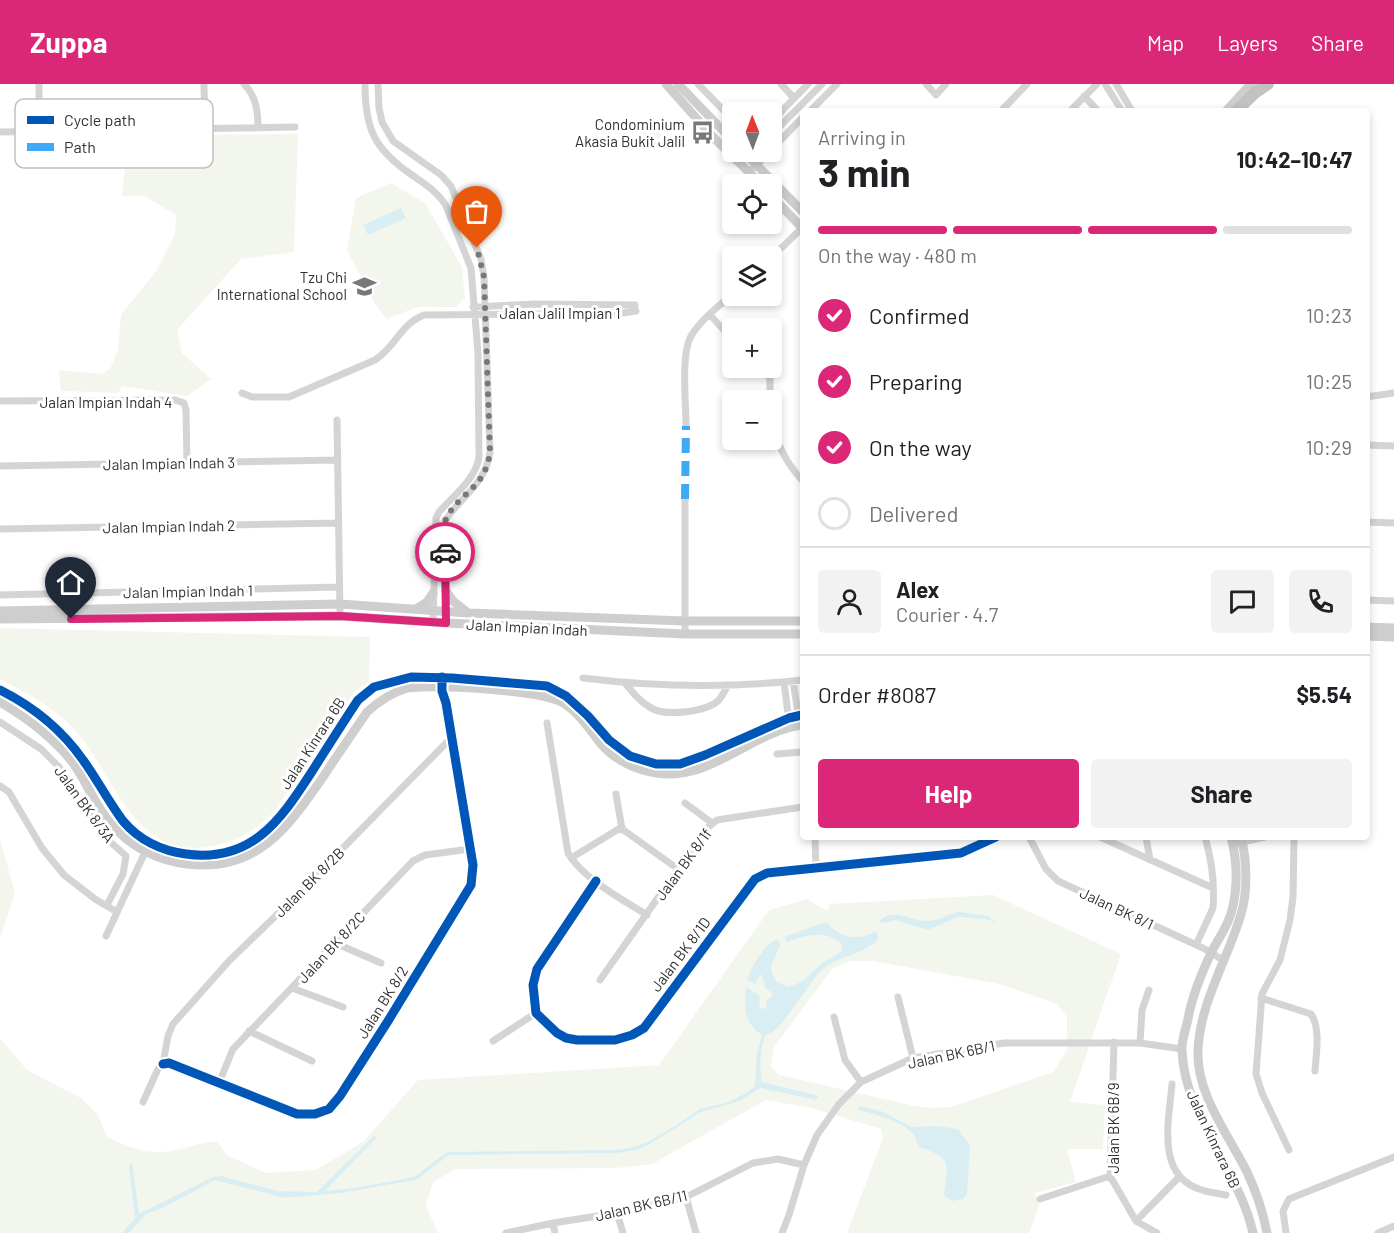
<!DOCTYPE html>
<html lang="en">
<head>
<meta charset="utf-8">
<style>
	body { margin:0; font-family:Barlow,sans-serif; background:#f2f2f2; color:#202124; height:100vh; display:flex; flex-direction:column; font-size:22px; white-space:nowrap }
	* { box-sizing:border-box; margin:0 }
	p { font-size:20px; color:#757577 }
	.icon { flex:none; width:33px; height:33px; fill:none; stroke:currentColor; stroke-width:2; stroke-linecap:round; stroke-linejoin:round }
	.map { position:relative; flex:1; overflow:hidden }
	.side { position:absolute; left:800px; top:24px; width:570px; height:732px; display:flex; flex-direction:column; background:#fff; border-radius:6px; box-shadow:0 3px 9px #0003 }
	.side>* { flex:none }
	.needle { width:39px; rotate:359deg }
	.tools { position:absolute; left:722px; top:18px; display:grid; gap:12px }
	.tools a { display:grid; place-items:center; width:60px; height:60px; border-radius:6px; background:#fff; box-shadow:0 3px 9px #0003; font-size:30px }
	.pin { position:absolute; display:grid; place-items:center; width:51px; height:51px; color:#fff; margin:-62px -26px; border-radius:50% 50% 50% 0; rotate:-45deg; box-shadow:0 0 6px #0007 }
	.pin .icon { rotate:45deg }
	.courier { position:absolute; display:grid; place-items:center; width:60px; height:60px; margin:-30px; border:4px solid #db2777; border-radius:50%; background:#fff; color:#222; box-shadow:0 2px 8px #0007 }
	.head em { font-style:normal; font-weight:700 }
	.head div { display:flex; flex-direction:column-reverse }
	.head { display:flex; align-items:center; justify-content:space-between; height:102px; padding:0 18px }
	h1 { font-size:39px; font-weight:700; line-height:45px }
	.bar { display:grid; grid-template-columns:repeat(4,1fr); gap:9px 6px; align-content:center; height:72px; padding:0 18px }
	.bar i { height:8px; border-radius:4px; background:#e0e0e0 }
	.bar .current { background:#db2777 }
	.bar p { grid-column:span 4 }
	.line { display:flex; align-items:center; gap:15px; padding:0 18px; border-top:2px solid #e0e0e0 }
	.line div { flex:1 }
	.round { display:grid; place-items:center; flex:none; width:63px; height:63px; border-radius:6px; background:#f2f2f2 }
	ol { padding:0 18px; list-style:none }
	li { display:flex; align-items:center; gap:18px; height:66px }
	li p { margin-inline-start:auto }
	li .icon { padding:6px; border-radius:50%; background:#db2777; color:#fff; stroke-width:4 }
	li:last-child { color:#757577 }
	li i { width:33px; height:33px; border:3px solid #e0e0e0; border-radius:50% }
	.cta { display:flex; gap:12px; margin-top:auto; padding:12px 18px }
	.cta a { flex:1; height:69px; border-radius:6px; background:#db2777; color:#fff; font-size:24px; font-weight:700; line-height:69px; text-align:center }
	.cta a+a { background:#f2f2f2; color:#202124 }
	header { display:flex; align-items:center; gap:36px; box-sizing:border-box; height:84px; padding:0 30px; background:#db2777; color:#fff }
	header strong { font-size:28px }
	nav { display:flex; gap:33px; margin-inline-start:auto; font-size:21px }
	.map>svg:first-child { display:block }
</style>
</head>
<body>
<header>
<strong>Zuppa</strong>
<nav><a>Map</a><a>Layers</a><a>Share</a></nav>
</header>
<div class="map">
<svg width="1394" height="1149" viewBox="0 0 1394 1149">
	<rect width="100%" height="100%" fill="#fff"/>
	<!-- green -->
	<path fill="#f3f6ed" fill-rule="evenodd" d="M652,39L662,51L644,67L634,55Z
		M298,50L294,168L241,175L177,246L182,269L211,295L187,312L122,302L118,309L61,307L59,286L101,290L110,285L118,266L121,231L157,186L175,150L176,131L144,112H122L125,83L93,72L20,64L19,53Z
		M391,99L425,119L462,183L465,214L456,223H417L387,235L375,220L347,166L356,114Z
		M0,544L370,553L369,598L354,608L274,728C253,748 235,759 207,763C132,775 113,685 72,643C53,623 25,608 0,595Z
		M0,755L15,809L0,854Z
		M993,811L1121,870L1070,1018L1105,1021L1103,1065H1067L1076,1098L1035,1109L1039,1122L1029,1149H847L883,1054L881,1045L811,1024L766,1016L652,1080L616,1084L456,1085L433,1098L426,1122L438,1149H0V954L27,986L81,1014L98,1031L107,1053C132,1064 147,1072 175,1066C190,1064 202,1057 217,1058L227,1071L266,1089L316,1086L364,1057L418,996L659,981L769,826L807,815L825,826H829V820ZM850,877H873L999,900L1057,920L1067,933V966L1053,988L951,1023L931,1024L915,1022L779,991L771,982L774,963L789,943L832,885Z"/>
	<!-- water -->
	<path fill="#d9eef3" d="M401,124L406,134L368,151L363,141Z
		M960,828L987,832L997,839L986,835L957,833L928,846L895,836L885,839L879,838C891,821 911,838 928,837C939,837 949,829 960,828Z
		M823,839H827C840,854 859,858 875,847L879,854C865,871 839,871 822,886C807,900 782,948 765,952C760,968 759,981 762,998L819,1012L816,1016L760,1004L740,1017L701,1028L650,1060L637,1066L617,1069L449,1071L416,1096L340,1109L285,1114L215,1096L163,1124L146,1130L129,1149H122L135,1134L129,1081L132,1079L139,1130L213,1093L221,1092L277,1107L317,1108L374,1052L377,1053L325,1107L355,1104L414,1093L447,1068L617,1066L635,1063L649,1057L675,1042L700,1025L729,1018L748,1008L755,1002L757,970L762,951C744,939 744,924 746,903L759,911L760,924L763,925L766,924L767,916L773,911L771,908L765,904L762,891H760L755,900L747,896C752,881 763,863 776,855L780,858V861L771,883L772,889L776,897L787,903C803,900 809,891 820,881C827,875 835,872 842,867V860C826,845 806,851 787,858L784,853Z
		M860,1022L881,1027L912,1043L937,1042L958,1045L970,1061L967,1110L964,1115L952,1117L944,1111C948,1079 953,1074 919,1063C917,1059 916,1053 913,1050C904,1038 873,1029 858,1026Z"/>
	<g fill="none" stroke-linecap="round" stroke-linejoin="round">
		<!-- street -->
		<path stroke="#d4d4d4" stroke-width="7" d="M39,0V47
			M204,0L205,44
			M244,0C256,12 258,27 258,44
			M365,0C365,45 374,65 412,91C425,100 438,108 446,122L471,184L478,269L479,373C476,395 453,412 439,428L436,434L433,538
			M378,0L379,24L382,38L393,57L441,91L451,102L481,175L484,193L490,368C486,400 461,412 445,437L446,539
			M698,0L732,35
			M781,0L794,14
			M926,0L936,11L946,0
			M1105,0L1122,27
			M1116,0L1132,27
			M1084,12L1098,27
			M810,27L837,0
			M1001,27L1027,0
			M1070,27L1097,0
			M771,38L808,0
			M0,48L295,43
			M771,51L822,0
			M771,66L802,34
			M749,88L770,68
			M771,174L802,144
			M473,223L535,220L635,221
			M710,231L732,255
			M759,284L770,294V316
			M242,309L252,313H289L375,276C396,263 399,241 424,231L623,229L636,227
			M1366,313L1394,309
			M0,317L175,316L184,319L186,326L187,379
			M337,336L340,532
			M771,338C778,361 786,379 802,396
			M686,342C686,320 681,273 690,254C699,237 718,223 732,210
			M1366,361L1394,362
			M0,382L338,376
			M1366,438L1394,439
			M0,445L339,439
			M0,511L339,503
			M1366,516L1394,517
			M685,550V415
			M583,594C655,603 730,604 802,596
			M793,597L799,636
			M784,598L789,638
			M625,599C633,609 641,619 653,625C668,632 705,628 718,617C722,613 725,606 728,601
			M0,638L41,665L59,683L106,754L126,772L123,790L107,821
			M547,639L568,769C583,795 622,815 647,831
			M777,670L802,668
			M0,702L9,708L42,764L64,791L95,815L117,828
			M616,710L622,745L678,785
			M685,719L712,739
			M815,753L816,784
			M1029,753L1046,785L1058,797L1203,864L1223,876
			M1100,753L1213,804
			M1146,753L1150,776
			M1238,759L1265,753
			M571,774L622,743
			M596,797L537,885L533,901L536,929L557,949L566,954L577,956H615L632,951L644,944L755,795L767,789L961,769L996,753
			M106,852L147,764
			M335,859L381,879
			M1196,861L1213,824C1215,799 1212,777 1205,753
			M600,896L707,744L717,736L802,723
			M292,904L343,923
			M898,913L913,974
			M1261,914L1311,930C1321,945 1316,970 1315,987
			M834,933L845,976L861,998
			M249,947L312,977
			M493,957L536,929
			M1114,958L1110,1092L1136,1137L1157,1149
			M1140,959L1142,926L1149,906
			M163,980L169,979L297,1030H315L329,1025L340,1012L388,937L471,801L473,781L446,619L442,607V593
			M219,999L233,965L413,777L425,771L470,765
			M1172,1000C1169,1037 1155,1092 1202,1106C1210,1109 1218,1109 1226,1111
			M143,1018L158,985L163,980L168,952L173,940L229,877L291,817L451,654
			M1289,1066L1262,1009L1256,990L1262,910L1280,876L1290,836L1293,813L1294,753
			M686,1113L696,1149
			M1040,1115L1110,1092
			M617,1129L623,1149
			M1136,1137L1179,1093
			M553,1139L555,1149
			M506,1149L553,1139L617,1129L686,1113L753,1079L778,1075L804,1081
			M782,1149L789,1131L804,1081L817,1051L839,1020L861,998L913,974L1004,959H1140L1182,965
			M1286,1149L1283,1127L1289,1115L1394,1073
			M1378,1149L1394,1142"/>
		<!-- secondary -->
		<path stroke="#cecece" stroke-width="9" d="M666,0L714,54L761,100
			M678,0L732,56
			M1226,27L1251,0
			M744,68L802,127
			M771,111L802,144
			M446,507L453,517L467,528
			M416,525L427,518L433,509
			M0,527L340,520L468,529L685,537H802
			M0,535L340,532L446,539L685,550H802
			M1366,543L1394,544
			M1366,552L1394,553
			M0,606C32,622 62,646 83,676C97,695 108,717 123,737C139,756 162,767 186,770C251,779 280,737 311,689C327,664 342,640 358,616L374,603L411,593L452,594L547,602L566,612L588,632L609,656L630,672L656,680H680L705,671L789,634L802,631
			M0,618C27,634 54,654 73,679C87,699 96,723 112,741C131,763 158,777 187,780C256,788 286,746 321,696C336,673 352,650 367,628C380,616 391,609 407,604C437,601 542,605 565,620C580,630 590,646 601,660C615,676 636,686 657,689C710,698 752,647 802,641
			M1231,753C1237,776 1238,802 1232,826C1229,840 1219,854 1212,867C1202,888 1192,912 1188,935C1186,945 1181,957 1182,967C1185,1034 1239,1086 1253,1149
			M1241,753C1247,776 1248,807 1241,830C1228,875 1200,918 1198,966C1196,1010 1228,1050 1247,1088C1256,1107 1263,1128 1267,1149"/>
		<!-- highway -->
		<path stroke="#c2c2c2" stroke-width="12" d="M1236,27L1256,8L1268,0"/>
		<!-- quiet -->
		<path stroke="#3fa9f5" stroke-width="8" stroke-dasharray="15 8" stroke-linecap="butt" d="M685,415L686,342"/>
		<defs>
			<path id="cycleway" d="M0,606C32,622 62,646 83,676C97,695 108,717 123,737C139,756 162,767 186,770C251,779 280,737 311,689C327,664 342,640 358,616L374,603L411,593L452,594L547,602L566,612L588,632L609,656L630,672L656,680H680L705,671L789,634L802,631
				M596,797L537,885L533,901L536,929L557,949L566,954L577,956H615L632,951L644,944L755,795L767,789L961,769L996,753
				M163,980L169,979L297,1030H315L329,1025L340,1012L388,937L471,801L473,781L446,619L442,607V593"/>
		</defs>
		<!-- cycleway casing -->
		<use href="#cycleway" stroke="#fff" stroke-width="13"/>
		<!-- cycleway -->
		<use href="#cycleway" stroke="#0057b8" stroke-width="9"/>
	</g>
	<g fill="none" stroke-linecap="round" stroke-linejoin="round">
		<!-- done -->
		<path stroke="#787878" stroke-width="6" stroke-dasharray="0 10.8" d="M445,468C445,458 442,445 446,435C459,408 485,406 490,368L484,193L477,164"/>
		<!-- route -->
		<path stroke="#db2777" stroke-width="8" d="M71,535L340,532L446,539L445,468"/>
	</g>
	<!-- icons -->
	<defs>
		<symbol id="bus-bare" viewBox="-9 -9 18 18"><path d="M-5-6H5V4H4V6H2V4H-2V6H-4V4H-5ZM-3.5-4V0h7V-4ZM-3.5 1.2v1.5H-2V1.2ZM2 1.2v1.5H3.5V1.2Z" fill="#787878" stroke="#fff" stroke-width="2.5" paint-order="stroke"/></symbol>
		<symbol id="school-bare" viewBox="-9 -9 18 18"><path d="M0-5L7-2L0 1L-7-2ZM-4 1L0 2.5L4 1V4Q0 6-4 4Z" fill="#787878" stroke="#fff" stroke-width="2.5" paint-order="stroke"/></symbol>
	</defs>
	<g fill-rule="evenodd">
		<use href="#bus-bare" x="686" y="32" width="33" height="33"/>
		<use href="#school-bare" x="348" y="186" width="33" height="33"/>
	</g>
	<g text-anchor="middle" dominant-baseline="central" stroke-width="6" stroke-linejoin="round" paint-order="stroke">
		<!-- poi labels -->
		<g font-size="15" fill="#303030" stroke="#fff" text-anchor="end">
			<text x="685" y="40">Condominium<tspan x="685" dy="17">Akasia Bukit Jalil</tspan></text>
			<text x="347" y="193">Tzu Chi<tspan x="347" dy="17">International School</tspan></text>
		</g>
		<!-- street labels -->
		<g font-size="15" fill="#303030" stroke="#fff">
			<text x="560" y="229">Jalan Jalil Impian 1</text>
			<text x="106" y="318">Jalan Impian Indah 4</text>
			<text transform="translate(169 379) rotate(-1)">Jalan Impian Indah 3</text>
			<text transform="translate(169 442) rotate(-1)">Jalan Impian Indah 2</text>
			<text transform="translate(188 507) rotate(-1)">Jalan Impian Indah 1</text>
			<text transform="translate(527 543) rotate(3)">Jalan Impian Indah</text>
			<text transform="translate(312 659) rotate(-57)">Jalan Kinrara 6B</text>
			<text transform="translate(85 720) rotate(54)">Jalan BK 8/3A</text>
			<text transform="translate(683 780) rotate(-54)">Jalan BK 8/1f</text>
			<text transform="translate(309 798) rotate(-45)">Jalan BK 8/2B</text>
			<text transform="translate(1117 824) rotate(25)">Jalan BK 8/1</text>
			<text transform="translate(331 863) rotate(-47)">Jalan BK 8/2C</text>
			<text transform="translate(680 870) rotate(-53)">Jalan BK 8/1D</text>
			<text transform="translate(382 918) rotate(-58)">Jalan BK 8/2</text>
			<text transform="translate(951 970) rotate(-12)">Jalan BK 6B/1</text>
			<text transform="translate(1113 1044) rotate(-90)">Jalan BK 6B/9</text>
			<text transform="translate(1214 1055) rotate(65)">Jalan Kinrara 6B</text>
			<text transform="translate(641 1121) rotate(-13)">Jalan BK 6B/11</text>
		</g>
	</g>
	<!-- legend -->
	<rect x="15" y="15" width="198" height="69" rx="9" fill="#fff" stroke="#c1c1c1" stroke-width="1.5"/>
	<rect x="27" y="32" width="27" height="8" fill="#0057b8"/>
	<rect x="27" y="59" width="27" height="8" fill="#3fa9f5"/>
	<g font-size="16" fill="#303030">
		<text x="64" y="42">Cycle path</text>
		<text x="64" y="69">Path</text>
	</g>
</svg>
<div class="tools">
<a><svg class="needle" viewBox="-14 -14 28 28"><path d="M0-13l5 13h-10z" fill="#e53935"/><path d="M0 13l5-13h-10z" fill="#757577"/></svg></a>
<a><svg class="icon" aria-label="locate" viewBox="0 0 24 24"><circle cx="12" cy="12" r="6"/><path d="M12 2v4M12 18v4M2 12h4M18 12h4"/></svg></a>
<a><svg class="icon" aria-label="layers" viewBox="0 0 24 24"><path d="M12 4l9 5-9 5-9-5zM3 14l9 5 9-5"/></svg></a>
<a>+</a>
<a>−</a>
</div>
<div class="pin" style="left:477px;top:164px;background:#ea580c"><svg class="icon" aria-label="bag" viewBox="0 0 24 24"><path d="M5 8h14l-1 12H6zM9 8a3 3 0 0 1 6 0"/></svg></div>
<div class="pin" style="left:71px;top:535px;background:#1f2937"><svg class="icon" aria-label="home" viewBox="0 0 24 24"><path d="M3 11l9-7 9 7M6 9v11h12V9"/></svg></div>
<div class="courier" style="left:445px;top:468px"><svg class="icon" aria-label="car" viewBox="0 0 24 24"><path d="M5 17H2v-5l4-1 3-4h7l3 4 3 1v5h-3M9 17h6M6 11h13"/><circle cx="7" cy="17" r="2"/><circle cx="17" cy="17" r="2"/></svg></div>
<section class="side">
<div class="head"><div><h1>3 min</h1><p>Arriving in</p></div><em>10:42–10:47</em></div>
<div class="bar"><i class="current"></i><i class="current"></i><i class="current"></i><i></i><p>On the way · 480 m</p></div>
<ol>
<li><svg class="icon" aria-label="check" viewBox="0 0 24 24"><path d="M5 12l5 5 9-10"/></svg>Confirmed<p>10:23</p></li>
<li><svg class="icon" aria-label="check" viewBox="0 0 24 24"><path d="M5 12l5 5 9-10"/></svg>Preparing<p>10:25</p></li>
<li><svg class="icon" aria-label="check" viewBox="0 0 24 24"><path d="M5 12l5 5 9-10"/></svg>On the way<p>10:29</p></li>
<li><i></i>Delivered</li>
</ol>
<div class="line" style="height:108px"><a class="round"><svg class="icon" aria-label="person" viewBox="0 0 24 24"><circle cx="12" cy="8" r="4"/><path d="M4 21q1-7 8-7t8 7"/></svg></a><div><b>Alex</b><p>Courier · 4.7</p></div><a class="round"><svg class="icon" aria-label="chat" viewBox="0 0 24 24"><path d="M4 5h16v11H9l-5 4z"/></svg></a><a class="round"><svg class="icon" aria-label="phone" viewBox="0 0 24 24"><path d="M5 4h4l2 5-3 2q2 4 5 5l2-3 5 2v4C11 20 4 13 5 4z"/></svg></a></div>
<div class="line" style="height:78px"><div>Order #8087</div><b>$5.54</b></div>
<div class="cta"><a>Help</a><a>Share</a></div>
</section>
</div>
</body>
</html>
